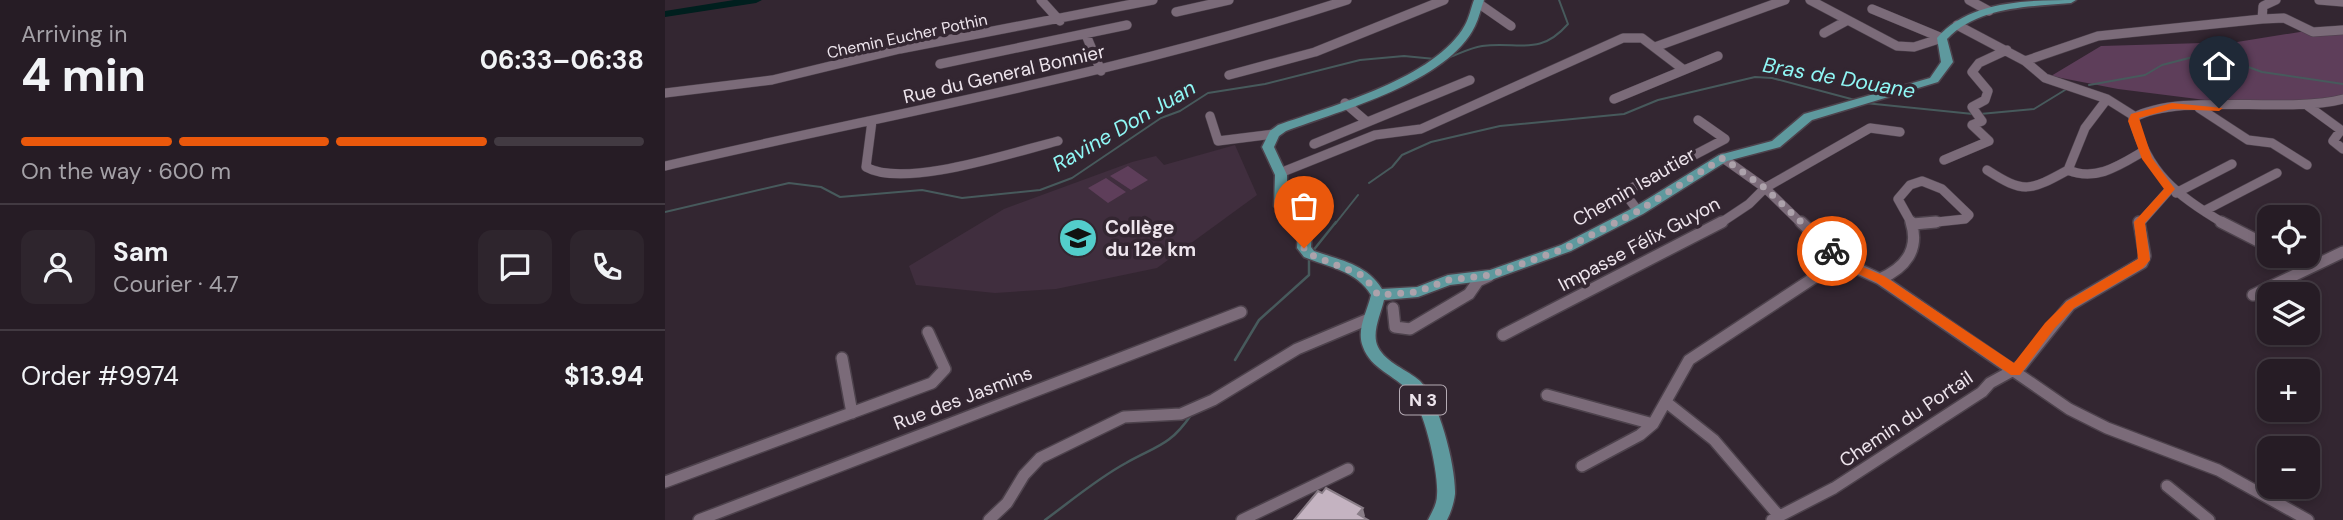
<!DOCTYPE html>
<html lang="en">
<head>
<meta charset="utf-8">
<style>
	body { margin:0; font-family:"DM Sans",sans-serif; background:#2e252d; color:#f1f3f6; height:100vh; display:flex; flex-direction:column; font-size:26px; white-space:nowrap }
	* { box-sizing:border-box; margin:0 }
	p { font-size:23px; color:#a4a1a7 }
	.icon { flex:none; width:38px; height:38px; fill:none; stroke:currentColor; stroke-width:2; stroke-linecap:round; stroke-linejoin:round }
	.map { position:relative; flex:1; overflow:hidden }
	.side { display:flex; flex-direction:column; background:#261c25; width:665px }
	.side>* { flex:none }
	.buttons { position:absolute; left:1592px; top:205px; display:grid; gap:14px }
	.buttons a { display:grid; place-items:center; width:63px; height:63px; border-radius:14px; background:#261c25; box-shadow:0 4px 10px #0003,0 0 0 2px #423a42; font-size:35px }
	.pin { position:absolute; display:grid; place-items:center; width:60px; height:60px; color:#fff; margin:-72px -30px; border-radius:50% 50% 50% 0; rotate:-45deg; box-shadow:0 0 7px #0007 }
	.pin .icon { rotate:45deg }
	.courier { position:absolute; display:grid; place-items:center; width:70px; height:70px; margin:-35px; border:5px solid #ea580c; border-radius:50%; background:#fff; color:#222; box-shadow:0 2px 9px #0007 }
	.headline em { font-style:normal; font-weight:700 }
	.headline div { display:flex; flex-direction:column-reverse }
	.headline { display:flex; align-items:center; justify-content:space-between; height:119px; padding:0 21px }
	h1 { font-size:46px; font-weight:700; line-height:52px }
	.bar { display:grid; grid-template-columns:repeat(4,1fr); gap:10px 7px; align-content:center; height:84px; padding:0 21px }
	.bar i { height:9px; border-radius:5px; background:#423a42 }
	.bar .current { background:#ea580c }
	.bar p { grid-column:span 4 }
	.line { display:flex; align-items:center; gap:18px; padding:0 21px; border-top:2px solid #423a42 }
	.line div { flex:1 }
	.round { display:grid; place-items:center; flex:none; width:74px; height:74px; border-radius:14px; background:#2e252d }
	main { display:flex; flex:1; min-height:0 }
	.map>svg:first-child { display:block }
</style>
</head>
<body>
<main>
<section class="side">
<div class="headline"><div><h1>4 min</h1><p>Arriving in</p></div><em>06:33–06:38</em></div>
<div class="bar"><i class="current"></i><i class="current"></i><i class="current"></i><i></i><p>On the way · 600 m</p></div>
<div class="line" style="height:126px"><a class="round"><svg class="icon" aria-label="person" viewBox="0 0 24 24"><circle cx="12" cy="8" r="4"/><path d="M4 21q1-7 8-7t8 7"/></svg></a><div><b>Sam</b><p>Courier · 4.7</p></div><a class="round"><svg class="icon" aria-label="chat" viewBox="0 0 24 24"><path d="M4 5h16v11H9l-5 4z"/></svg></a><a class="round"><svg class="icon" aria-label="phone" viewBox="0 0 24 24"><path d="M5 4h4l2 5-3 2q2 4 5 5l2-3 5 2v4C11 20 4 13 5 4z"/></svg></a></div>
<div class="line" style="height:91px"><div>Order #9974</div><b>$13.94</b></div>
</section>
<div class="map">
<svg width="1678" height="520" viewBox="0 0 1678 520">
	<rect width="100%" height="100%" fill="#332631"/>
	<!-- built -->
	<path fill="#402e3e" d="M570,145L592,195L492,268L391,289L330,293L251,285L244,266L339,209L467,162L491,156L499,165Z"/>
	<!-- green -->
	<path fill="#5e3e5a" d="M1678,25V98L1588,106L1453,89L1386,76L1436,46L1572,42Z
		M463,166L483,180L466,190L445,176Z
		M441,178L461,192L443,203L423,188Z"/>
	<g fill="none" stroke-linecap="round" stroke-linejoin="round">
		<!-- stream-far1 -->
		<path stroke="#475a5c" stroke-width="2" d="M780,59C792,55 804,48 817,46C854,41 874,57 903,24L894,0
			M1424,85L1480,75L1497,65L1528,57L1564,60L1597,72L1678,84
			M1200,103L1308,114
			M1315,114L1369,109L1400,90
			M704,183L727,167L737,155L766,142L835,126L959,114L993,100L1090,77L1107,78L1190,100
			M0,212L124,183L156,187L175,197L257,190L297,198L375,190L407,178L496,118L515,111L543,93L600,84L695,60L739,56L770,59
			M670,224L693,195"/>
		<!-- stream -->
		<path stroke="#475a5c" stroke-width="2.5" d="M647,252L671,222
			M570,360L594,320L644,275V257
			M380,520C406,501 433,478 461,463C491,446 505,446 526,415"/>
		<!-- river -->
		<path fill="#001f1e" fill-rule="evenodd" d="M69,0H97L91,3L0,17V11Z"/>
		<defs>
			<path id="minor-far1" d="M376,0L395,21
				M1145,0L1232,46L1249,47L1277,38
				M1304,0L1324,11
				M1654,0L1678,2
				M813,3L846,26
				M1207,9L1277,38
				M511,12L564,0
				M1597,19L1598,6L1611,0
				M1292,25L1360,61L1380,78L1442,99L1469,116
				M1159,33L1181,21
				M421,35L436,71
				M990,47L1120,0
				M1360,61L1433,36L1597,19L1619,18L1648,32L1678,30
				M275,64L462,25
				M564,75L650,52L779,0
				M0,93L107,80L235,49L488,0
				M949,99L1053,56
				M680,103L702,122
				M1643,106L1676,130L1668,141L1678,149
				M1534,108L1583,140L1607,143L1642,165
				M545,116L553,141L609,134
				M207,121L201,167C239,189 349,152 393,141
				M649,144L805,80
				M1058,158L1100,188L1137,224
				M1279,160L1324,141L1307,125L1317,121L1307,107L1320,100L1323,91L1307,72L1314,63L1342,50
				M0,166C228,113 459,73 682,0
				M1322,170C1359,194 1365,191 1403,170L1420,128L1442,99
				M1403,170C1431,182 1455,165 1479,151
				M615,173L710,135L756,129L958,38H977L1019,70
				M1511,193L1567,164
				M973,211L959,192L1060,139L1033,120
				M1539,211L1612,173
				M1054,224L1084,204L1100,188L1205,128L1235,132
				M1247,224L1233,199L1245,185L1257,181L1277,189L1304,215L1300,219L1253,224
				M1474,224L1505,189
				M1560,224C1512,196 1482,173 1468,118C1514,92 1619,114 1678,99"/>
			<path id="minor" d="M1136,222L1178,262L1215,279L1404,409L1442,428L1553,470L1643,520
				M1556,222L1605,247
				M1248,224L1271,222
				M1620,256L1642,269
				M1215,279C1240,268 1255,250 1246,222
				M1588,295L1678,252
				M728,308L730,327L745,329L804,294L813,281L824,276
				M838,335L1057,222
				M177,358L187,413
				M882,395L988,424
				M1001,402L1049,440L1114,516
				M917,466L975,435L988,424L1024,360L1176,260
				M0,482L267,383L280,369L263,332
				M1502,486L1544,520
				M34,520L576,312
				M324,520L342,503L359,475L375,458L459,417L516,414L548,400L632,349L706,318
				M577,520L683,469
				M1107,520L1169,488L1317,392L1325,383L1356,366L1405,305L1477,263L1480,256L1474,222"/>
			<path id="major" d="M809,0H819C816,8 814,18 810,26C783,82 677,110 621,131L614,136L609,147L622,175V187L629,185L651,189L656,199L648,210L646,247L649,251C674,260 702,264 717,289L752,287L783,275L825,270L896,245L968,208L1054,155L1107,141L1139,114L1265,78L1276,62L1272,38C1304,0 1365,0 1411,0L1406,3C1364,7 1314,6 1282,39L1288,62L1273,82L1147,120L1115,147L1062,161L978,214L906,251L826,280L785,285L753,297L719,300C716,314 706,333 713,347C721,363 743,370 755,381C774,400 791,467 790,494C789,503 786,512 782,520H763C767,512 772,504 772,495C774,473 759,407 744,391C729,375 706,369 698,347C691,330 702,312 706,295C692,271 663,267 639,257L632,248L634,215L616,212L609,206L610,175L597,147L605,131L613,125C667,106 771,78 800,25C804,18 806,8 809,0ZM631,194L641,195L642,199L634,206L623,204V198Z"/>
		</defs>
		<!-- minor-far1 casing -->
		<use href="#minor-far1" stroke="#4d424c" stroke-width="10"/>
		<!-- minor casing -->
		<use href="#minor" stroke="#4d424c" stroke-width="14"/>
		<!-- major casing -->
		<use href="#major" stroke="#4d424c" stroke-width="3"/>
		<!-- minor-far1 -->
		<use href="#minor-far1" stroke="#7b6b79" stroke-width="9"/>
		<!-- minor -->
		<use href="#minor" stroke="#7b6b79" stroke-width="11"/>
		<!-- major -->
		<use href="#major" fill="#5e999e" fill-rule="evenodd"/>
	</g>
	<!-- shaded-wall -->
	<path fill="#897d87" d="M698,508L700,516L697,520L693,514Z"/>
	<!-- building -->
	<path fill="#c4b3c1" stroke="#897d87" stroke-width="2" d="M661,488L698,508L693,514L703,520H629L653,491L657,493Z"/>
	<!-- route -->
	<path fill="#ea580c" d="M1507,103L1558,108L1554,111L1507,109L1474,118L1487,158L1510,189L1480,223L1485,260L1478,268L1409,308L1389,329L1355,375H1346L1211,282L1185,270L1161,251L1171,248L1193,265L1219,276L1349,363L1380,323L1401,302L1473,259L1469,222L1499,189L1477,159L1463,121L1466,114Z"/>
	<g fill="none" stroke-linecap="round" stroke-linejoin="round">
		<!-- done -->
		<path stroke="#aca2ab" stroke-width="7" stroke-dasharray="0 12.6" d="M639,248L644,254L699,276L713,295L752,292L783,280L826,275L901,248L973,211L1058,158L1100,188L1167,251"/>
	</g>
	<!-- icons -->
	<defs>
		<symbol id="school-disc" viewBox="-11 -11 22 22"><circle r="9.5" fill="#53cdcb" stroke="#332631"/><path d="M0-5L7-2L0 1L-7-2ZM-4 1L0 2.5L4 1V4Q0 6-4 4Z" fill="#111"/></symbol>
	</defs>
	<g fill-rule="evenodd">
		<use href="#school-disc" x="391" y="216" width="44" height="44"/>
	</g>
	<g text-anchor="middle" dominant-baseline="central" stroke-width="7" stroke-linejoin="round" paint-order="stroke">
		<!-- far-street labels -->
		<g font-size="16" fill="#ede4ec" stroke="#332631">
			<text transform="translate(242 36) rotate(-12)">Chemin Eucher Pothin</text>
		</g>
		<!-- shield labels -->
		<rect fill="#332631" stroke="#b5abb4" stroke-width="2" x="735" y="385.5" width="46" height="29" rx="5"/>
		<g font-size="18" font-weight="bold" fill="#ede4ec">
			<text x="758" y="400">N 3</text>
		</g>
		<!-- street labels -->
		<g font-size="19" fill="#ede4ec" stroke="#332631">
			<text transform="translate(339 74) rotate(-13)">Rue du General Bonnier</text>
			<text transform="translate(969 187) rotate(-30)">Chemin Isautier</text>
			<text transform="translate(974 244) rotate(-28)">Impasse Félix Guyon</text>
			<text transform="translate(298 398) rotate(-21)">Rue des Jasmins</text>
			<text transform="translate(1241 419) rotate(-34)">Chemin du Portail</text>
		</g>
		<!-- poi labels -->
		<g font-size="19" font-weight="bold" fill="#ede4ec" stroke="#332631" text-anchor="start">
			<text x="440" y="227">Collège<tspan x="440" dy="22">du 12e km</tspan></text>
		</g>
		<!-- water labels -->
		<g font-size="21" font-style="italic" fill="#8ff7f5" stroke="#332631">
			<text transform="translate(1174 78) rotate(10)">Bras de Douane</text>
			<text transform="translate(459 126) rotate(-30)">Ravine Don Juan</text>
		</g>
	</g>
</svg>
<div class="buttons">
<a><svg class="icon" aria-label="locate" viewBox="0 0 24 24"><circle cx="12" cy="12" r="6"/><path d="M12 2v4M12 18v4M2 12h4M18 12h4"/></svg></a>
<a><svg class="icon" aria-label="layers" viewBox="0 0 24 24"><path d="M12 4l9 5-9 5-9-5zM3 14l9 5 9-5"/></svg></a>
<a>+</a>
<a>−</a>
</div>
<div class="pin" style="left:639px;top:248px;background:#ea580c"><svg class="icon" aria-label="bag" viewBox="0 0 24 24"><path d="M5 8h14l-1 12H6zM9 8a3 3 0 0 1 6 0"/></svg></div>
<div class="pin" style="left:1554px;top:108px;background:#1f2937"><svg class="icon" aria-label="home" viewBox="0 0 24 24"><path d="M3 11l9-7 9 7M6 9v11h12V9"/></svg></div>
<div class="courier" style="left:1167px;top:251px"><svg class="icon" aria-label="bike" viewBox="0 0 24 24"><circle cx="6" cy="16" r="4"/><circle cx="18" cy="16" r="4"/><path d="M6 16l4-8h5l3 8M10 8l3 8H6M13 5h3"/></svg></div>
</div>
</main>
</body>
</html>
